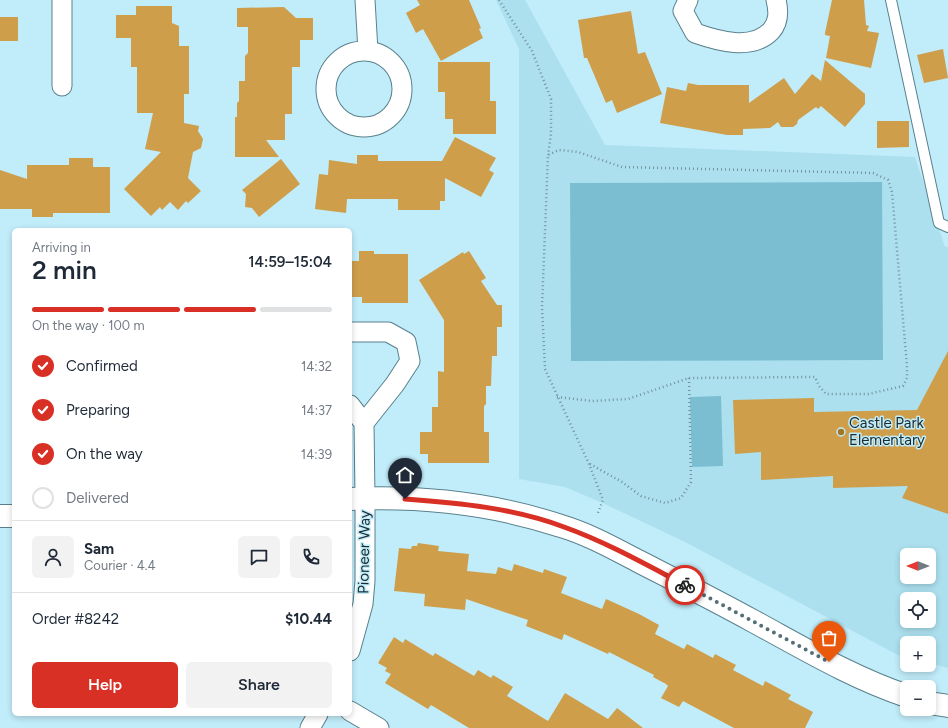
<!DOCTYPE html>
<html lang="en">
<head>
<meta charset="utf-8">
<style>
	body { margin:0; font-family:Figtree,sans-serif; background:#f2f2f3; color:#1f2937; height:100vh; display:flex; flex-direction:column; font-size:15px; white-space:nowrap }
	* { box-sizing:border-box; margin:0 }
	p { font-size:13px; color:#747a83 }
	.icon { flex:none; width:22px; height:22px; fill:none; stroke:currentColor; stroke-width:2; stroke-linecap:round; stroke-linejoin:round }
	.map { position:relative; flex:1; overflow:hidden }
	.drawer { position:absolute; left:12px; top:228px; width:340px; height:488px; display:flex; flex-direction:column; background:#fff; border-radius:6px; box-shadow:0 2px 6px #0003 }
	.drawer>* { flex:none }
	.needle { width:26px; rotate:270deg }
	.buttons { position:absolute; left:900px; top:548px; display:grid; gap:8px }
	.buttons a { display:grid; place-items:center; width:36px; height:36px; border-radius:6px; background:#fff; box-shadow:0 2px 6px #0003; font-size:20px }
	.pin { position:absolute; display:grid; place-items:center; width:34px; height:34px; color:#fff; margin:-41px -17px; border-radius:50% 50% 50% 0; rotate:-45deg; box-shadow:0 0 4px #0007 }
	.pin .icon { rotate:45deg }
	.courier { position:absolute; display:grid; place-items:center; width:40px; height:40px; margin:-20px; border:3px solid #d93025; border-radius:50%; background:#fff; color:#222; box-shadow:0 1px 5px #0007 }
	.head em { font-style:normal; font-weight:600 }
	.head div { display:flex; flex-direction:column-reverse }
	.head { display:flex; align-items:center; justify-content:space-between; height:68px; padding:0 20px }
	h1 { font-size:26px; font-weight:600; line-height:30px }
	.bar { display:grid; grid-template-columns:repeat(4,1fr); gap:6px 4px; align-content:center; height:48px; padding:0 20px }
	.bar i { height:5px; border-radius:3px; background:#e0e1e3 }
	.bar .active { background:#d93025 }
	.bar p { grid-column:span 4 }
	.line { display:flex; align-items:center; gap:10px; padding:0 20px; border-top:1px solid #e0e1e3 }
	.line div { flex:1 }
	.round { display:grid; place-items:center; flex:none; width:42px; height:42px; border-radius:6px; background:#f2f2f3 }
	ol { padding:0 20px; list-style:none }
	li { display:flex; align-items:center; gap:12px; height:44px }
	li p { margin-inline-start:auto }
	li .icon { padding:4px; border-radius:50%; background:#d93025; color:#fff; stroke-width:4 }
	li:last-child { color:#747a83 }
	li i { width:22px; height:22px; border:2px solid #e0e1e3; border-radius:50% }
	.primary-button { display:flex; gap:8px; margin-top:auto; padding:8px 20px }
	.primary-button a { flex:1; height:46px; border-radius:6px; background:#d93025; color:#fff; font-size:16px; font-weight:600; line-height:46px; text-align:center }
	.primary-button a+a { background:#f2f2f3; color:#1f2937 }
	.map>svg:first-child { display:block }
</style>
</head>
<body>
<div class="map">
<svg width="948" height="728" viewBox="0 0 948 728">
	<rect width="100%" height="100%" fill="#c1ecf9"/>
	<!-- built -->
	<path fill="#ace0ef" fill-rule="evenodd" d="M496,0H525L605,145L915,157L945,247H948V668L929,663V643H907V657L898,655L685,542L607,505L565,487L519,479V49ZM907,555H929V577H907ZM907,599H929V621H907Z"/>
	<!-- green -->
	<path fill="#7bbed1" d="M882,182L883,360L571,361L570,183Z
		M721,396L723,466L692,467L690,397Z"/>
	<!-- building -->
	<path fill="#ce9e4b" d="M417,0H469L481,28L479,29L483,38L441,61L423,29L416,33L406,13L420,5Z
		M832,0H864L866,25L869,26L867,31L879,33L871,68L826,58L830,36L825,35V33Z
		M136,6H172V23L179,26V46H189V94H184V123L199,126L198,131L203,139L201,148L193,152L188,178L201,191L188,203L186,201L178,210L170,202L162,210L160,207L151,216L124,189L161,152L145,149L153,113H137V67H131V38H116V15H136Z
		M284,7L296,18H313V40H300V67H292V114H285V140H266L279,157H235V117H237V103L239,101V81H245V56L248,53V27H237V8Z
		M631,11L638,54L645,52L662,94L617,113L612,100L606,103L587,58H584L578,20Z
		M0,17H18V41H0Z
		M943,49L948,78L924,83L917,55Z
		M825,60L865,94V104L845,127L821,106L818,109L816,107L798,120L797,124L793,127H781L778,122L770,128L743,129V135H727L660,123L667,87L686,91L688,83L698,85H749V103L784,78L795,94L812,74L821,81Z
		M438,62H490V101H496V134H453V119H445V92H438Z
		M877,121H909V147L877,148Z
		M455,137L496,158L489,170L494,173L481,197L445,178V201H440V210H398V199H347L346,213L315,209L319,174L328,175L329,160L357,164V155H378V161H442Z
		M69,158H93V167H110V213H53V217H32V209H0V170L27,179V165H69Z
		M281,159L300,184L259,217L252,208L245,207L246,194L242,190Z
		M359,251H374V254H408V303H362V297H350V261H359Z
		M469,251L486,278L481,281L497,305H502V327H497V356H492L491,386H486V404L484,406V432H489V463H428V454H420V432H432V407H438V371L444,372V320L419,280L463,252L464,254Z
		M948,351V514L902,498L908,486L833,488V476L761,480V452L735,454L733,400L814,398V412L917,410Z
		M418,543L439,546L438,551L469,554L467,571L496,574L498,567L512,571L514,564L543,573L544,569L567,577L561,593L602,609L606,599L639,614L659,625L655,634L684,649L687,644L713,658L715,654L736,665L733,670L763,686L765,681L791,695L788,699L813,712L805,728H734L683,701L679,707L661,698L668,686L666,684L653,677L654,675L609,652L608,654L564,634L562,640L526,626L528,620L466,599L465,610L424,606L425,594L394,591L399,548L411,549L412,546H417Z
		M394,637L403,643L405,639L433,656L435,653L474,676L478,670L491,678L493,675L513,687L507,696L548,721L565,693L608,719L617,708L643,728H469L431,705L428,709L385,683L391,674L385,671L387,668L378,663Z"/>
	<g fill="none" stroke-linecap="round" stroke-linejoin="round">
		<defs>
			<path id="lane" d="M891,0L939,223L948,227"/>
			<path id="street" d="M62,0V86
				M365,0L368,51
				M688,0L683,11L695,33C718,41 752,51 771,31C779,22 779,12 776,0
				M326 89a38 38 0 1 1 76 0a38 38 0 1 1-76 0Z
				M350,332H388L406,342L410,361L395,384L364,423
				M350,405L364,423L365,498V581L363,604L350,651
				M350,711L379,728
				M310,728L318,714"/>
			<path id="secondary" d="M350,499C421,496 494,504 561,526C588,534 613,548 638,561C677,581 715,600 753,621C803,648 853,678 907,696
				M0,516H14
				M929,703L948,706"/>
		</defs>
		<!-- lane casing -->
		<use href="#lane" stroke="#59818d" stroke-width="12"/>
		<!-- street casing -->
		<use href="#street" stroke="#59818d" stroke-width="21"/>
		<!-- secondary casing -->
		<use href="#secondary" stroke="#59818d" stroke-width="24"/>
		<!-- path -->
		<path stroke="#73929b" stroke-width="2.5" stroke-dasharray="1 3" stroke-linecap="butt" d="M499,0L532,51L551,99V134L548,155
			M557,397L592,401L628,399L689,378L815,377L819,386L826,394H868L903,386L907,378V366L892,192L888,180L873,173L622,167L578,152L559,150L548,155L542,307L545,369L589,464L603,500L597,515
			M590,464L622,482L641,496L665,503L681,498L691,482L689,378"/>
		<!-- lane -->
		<use href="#lane" stroke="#fff" stroke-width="10"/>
		<!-- street -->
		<use href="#street" stroke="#fff" stroke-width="19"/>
		<!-- secondary -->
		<use href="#secondary" stroke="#fff" stroke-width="22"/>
	</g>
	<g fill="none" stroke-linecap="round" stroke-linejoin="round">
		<!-- done -->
		<path stroke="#556f76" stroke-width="4" stroke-dasharray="0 7.2" d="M685,585L829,662"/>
		<!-- route -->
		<path stroke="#d93025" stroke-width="5" d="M405,499C459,503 514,508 564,527C606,542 645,564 685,585"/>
	</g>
	<!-- markers -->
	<circle fill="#a17626" stroke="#c1ecf9" stroke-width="1.5" cx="841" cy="432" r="4"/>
	<g text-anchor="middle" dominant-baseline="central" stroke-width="3" stroke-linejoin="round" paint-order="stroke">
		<!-- poi labels -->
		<g font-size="15" fill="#1b2b30" stroke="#c1ecf9" text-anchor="start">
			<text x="849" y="423">Castle Park<tspan x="849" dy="17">Elementary</tspan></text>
		</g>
		<!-- street labels -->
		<g font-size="15" fill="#1b2b30" stroke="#c1ecf9">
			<text transform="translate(364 552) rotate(-89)">Pioneer Way</text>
		</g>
	</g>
</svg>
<div class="buttons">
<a><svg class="needle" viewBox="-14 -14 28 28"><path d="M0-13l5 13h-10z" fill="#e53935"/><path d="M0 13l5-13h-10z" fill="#747a83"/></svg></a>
<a><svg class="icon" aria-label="locate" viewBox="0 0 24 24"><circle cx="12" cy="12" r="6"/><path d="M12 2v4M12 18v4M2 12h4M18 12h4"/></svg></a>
<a>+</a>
<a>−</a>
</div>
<div class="pin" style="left:829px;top:662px;background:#ea580c"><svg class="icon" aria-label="bag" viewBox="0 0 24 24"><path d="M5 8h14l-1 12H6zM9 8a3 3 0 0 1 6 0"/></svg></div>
<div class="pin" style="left:405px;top:499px;background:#1f2937"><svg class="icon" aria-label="home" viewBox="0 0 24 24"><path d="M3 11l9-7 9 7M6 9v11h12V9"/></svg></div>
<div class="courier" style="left:685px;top:585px"><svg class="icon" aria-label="bike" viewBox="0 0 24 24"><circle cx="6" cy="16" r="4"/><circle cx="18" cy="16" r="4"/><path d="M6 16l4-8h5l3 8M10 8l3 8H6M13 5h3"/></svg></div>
<section class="drawer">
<div class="head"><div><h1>2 min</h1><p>Arriving in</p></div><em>14:59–15:04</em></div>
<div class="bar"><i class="active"></i><i class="active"></i><i class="active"></i><i></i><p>On the way · 100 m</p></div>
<ol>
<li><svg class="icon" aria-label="check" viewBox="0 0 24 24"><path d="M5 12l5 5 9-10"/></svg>Confirmed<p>14:32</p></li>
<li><svg class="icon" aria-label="check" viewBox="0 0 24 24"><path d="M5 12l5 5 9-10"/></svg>Preparing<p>14:37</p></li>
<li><svg class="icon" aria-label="check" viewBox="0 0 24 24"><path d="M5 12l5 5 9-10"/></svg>On the way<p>14:39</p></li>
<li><i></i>Delivered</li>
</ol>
<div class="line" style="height:72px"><a class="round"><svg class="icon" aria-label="person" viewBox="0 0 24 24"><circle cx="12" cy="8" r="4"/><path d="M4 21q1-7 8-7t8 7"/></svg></a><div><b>Sam</b><p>Courier · 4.4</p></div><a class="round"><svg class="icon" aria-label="chat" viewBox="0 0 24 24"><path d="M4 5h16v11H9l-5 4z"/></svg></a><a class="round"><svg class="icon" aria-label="phone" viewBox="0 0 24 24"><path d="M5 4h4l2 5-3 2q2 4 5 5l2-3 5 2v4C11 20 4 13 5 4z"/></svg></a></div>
<div class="line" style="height:52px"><div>Order #8242</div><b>$10.44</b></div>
<div class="primary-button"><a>Help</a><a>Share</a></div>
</section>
</div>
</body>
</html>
